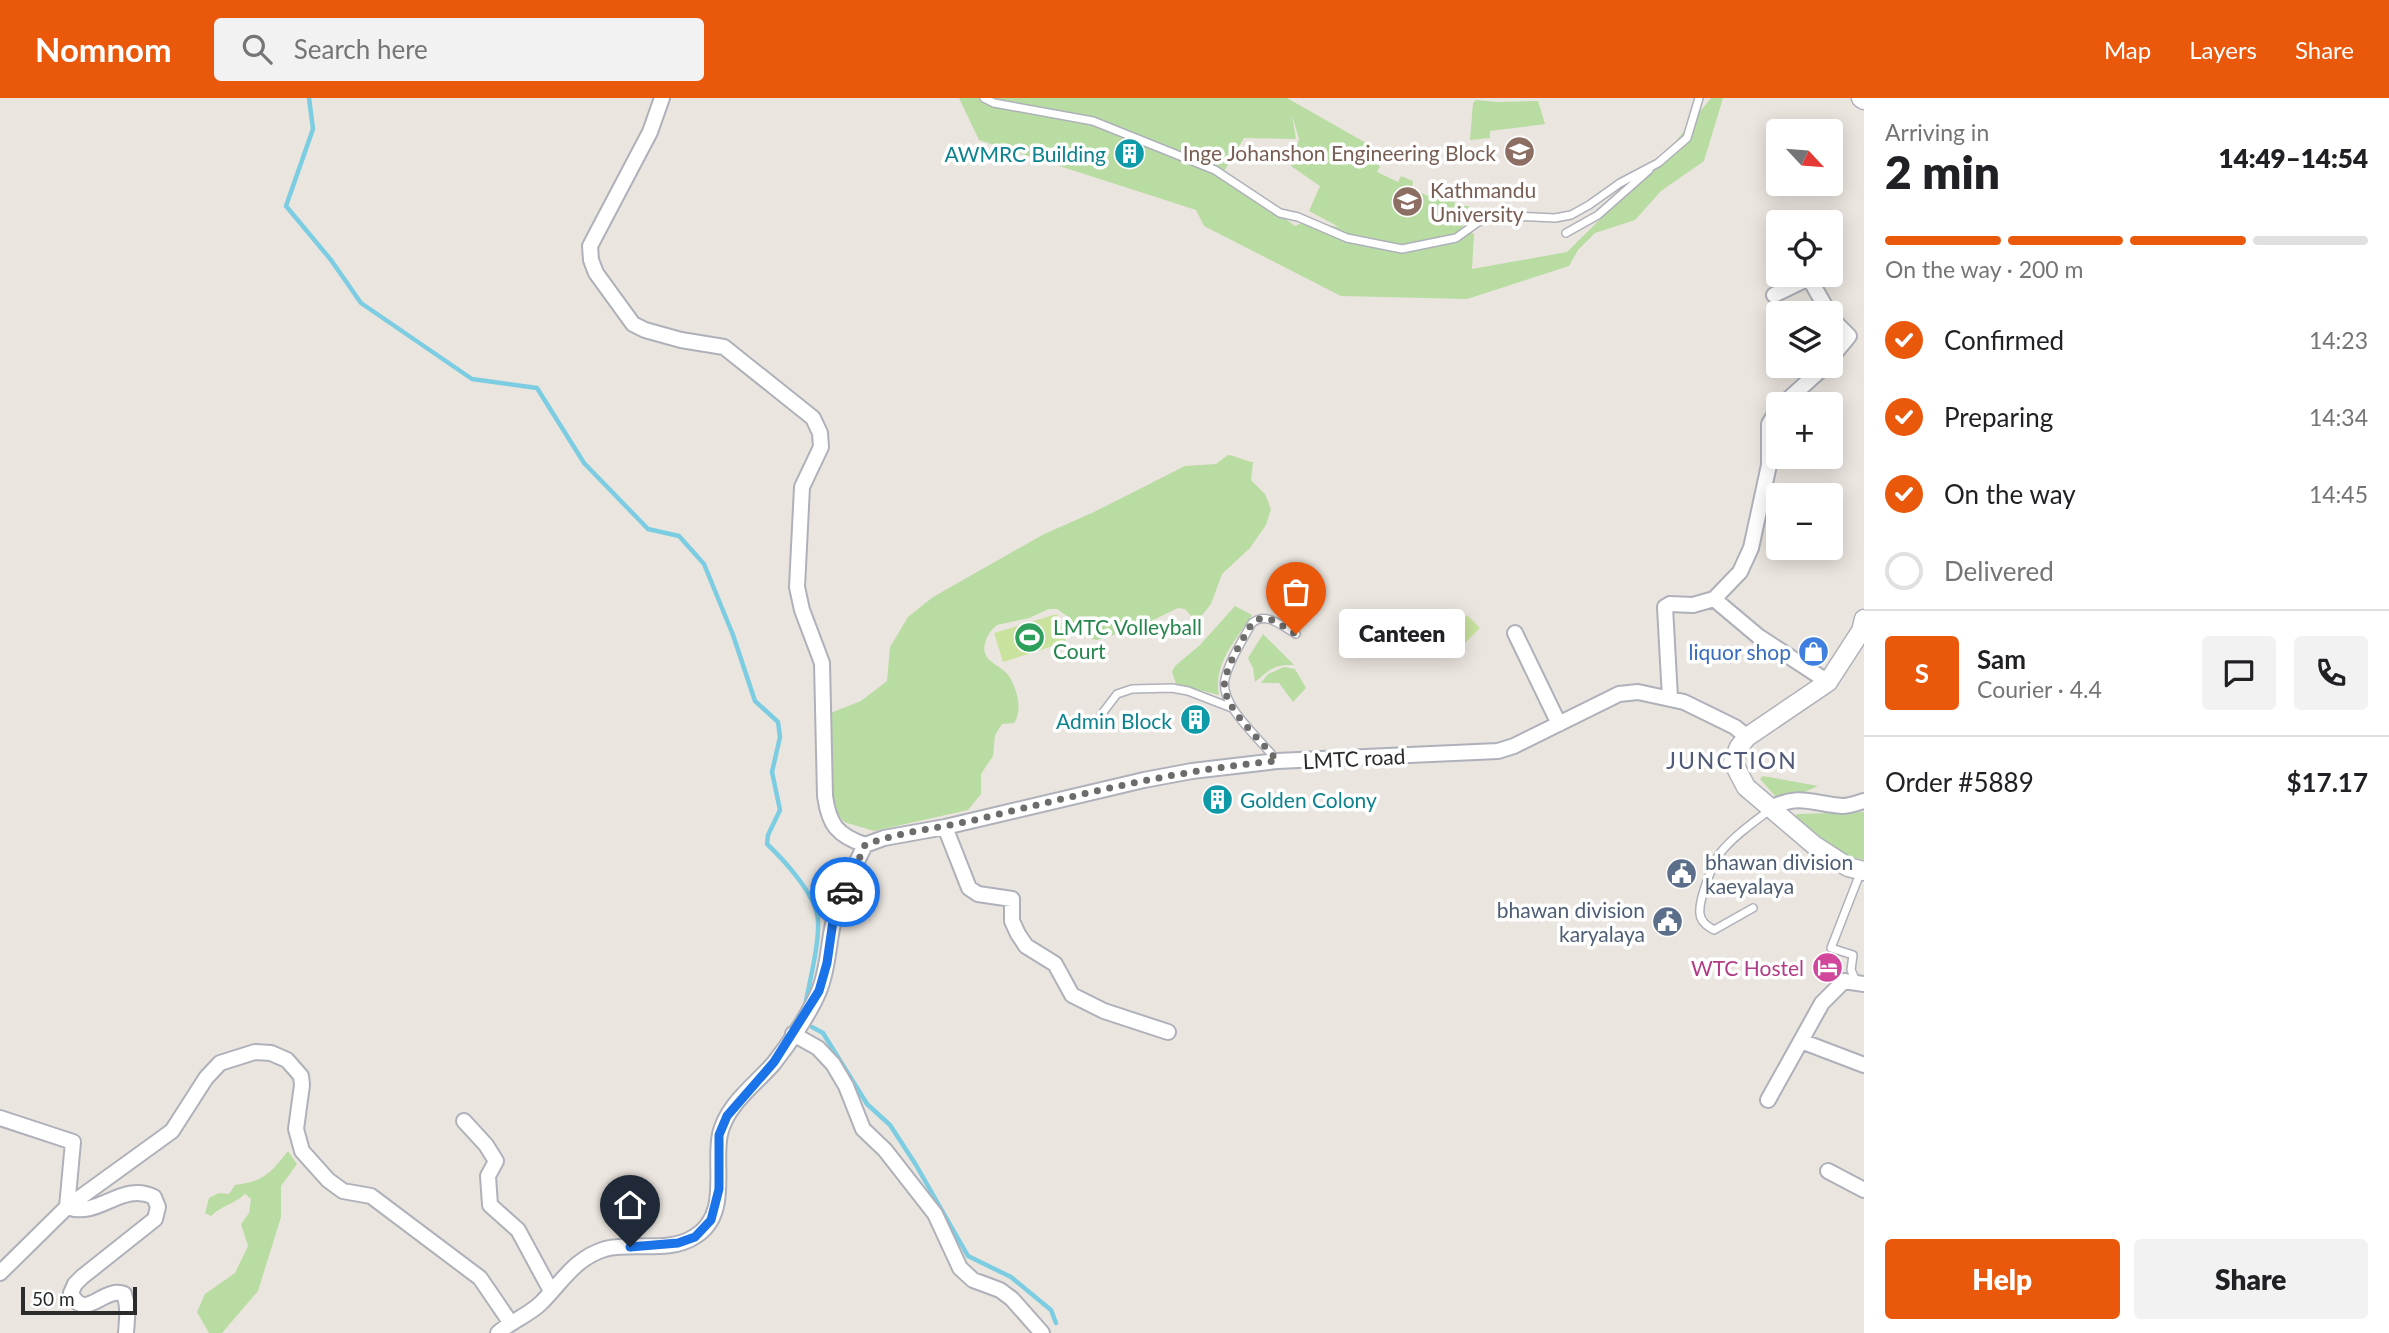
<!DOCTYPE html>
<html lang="en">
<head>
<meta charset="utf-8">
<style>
	body { margin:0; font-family:Lato,sans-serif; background:#f2f2f2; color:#202124; height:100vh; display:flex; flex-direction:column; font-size:26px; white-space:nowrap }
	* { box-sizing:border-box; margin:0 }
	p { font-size:23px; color:#757577 }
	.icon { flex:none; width:38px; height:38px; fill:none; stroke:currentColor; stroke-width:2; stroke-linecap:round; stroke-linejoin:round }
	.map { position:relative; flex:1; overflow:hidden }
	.drawer { display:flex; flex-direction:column; background:#fff; width:525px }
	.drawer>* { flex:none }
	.needle { width:46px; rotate:116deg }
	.buttons { position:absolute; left:1766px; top:21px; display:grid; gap:14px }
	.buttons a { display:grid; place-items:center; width:77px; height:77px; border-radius:7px; background:#fff; box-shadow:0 4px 18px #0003; font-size:35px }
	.scale { position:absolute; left:21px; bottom:18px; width:116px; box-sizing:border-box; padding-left:7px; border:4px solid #2b2b2b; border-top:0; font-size:19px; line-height:24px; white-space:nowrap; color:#2b2b2b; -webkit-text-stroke:5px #fff; paint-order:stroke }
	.pin { position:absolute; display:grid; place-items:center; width:60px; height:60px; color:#fff; margin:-72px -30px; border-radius:50% 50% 50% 0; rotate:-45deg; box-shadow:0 0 7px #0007 }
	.pin .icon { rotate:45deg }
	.courier { position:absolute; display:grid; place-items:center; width:70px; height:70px; margin:-35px; border:5px solid #1a73e8; border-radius:50%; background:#fff; color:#222; box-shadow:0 2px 9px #0007 }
	.bubble { position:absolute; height:49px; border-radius:7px; background:#fff; box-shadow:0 4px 18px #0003; font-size:23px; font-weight:800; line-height:49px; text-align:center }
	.headline em { font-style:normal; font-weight:800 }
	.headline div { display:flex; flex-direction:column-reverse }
	.headline { display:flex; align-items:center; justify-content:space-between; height:119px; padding:0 21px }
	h1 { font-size:46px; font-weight:800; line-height:52px }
	.bar { display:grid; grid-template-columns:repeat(4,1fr); gap:10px 7px; align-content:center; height:84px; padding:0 21px }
	.bar i { height:9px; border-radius:5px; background:#e0e0e0 }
	.bar .active { background:#ea580c }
	.bar p { grid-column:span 4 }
	.line { display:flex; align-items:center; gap:18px; padding:0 21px; border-top:2px solid #e0e0e0 }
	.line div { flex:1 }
	.round { display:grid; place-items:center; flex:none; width:74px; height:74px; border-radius:7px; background:#f2f2f2 }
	ol { padding:0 21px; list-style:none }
	li { display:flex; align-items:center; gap:21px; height:77px }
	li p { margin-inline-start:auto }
	li .icon { padding:7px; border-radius:50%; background:#ea580c; color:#fff; stroke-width:4 }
	li:last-child { color:#757577 }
	li i { width:38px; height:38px; border:4px solid #e0e0e0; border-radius:50% }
	.button { display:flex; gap:14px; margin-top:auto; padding:14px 21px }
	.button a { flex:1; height:80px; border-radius:7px; background:#ea580c; color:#fff; font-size:28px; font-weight:800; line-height:80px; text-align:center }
	.button a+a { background:#f2f2f2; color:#202124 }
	header { display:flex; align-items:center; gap:42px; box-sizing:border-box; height:98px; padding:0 35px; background:#ea580c; color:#fff }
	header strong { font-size:33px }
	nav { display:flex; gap:38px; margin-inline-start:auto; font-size:24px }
	.search { width:490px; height:63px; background:#f2f2f2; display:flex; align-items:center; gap:18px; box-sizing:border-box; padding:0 24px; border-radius:7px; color:#757577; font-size:26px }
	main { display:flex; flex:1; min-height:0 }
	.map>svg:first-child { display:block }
</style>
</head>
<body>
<header>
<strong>Nomnom</strong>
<div class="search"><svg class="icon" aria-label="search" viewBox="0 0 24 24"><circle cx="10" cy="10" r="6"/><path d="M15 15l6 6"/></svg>Search here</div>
<nav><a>Map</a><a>Layers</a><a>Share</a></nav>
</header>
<main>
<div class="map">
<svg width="1864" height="1235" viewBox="0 0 1864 1235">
	<rect width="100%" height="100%" fill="#ebe5df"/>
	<!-- green -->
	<path fill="#b8dca1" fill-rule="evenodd" d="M959,0H1287L1373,49L1366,62L1380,68L1377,74L1398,84L1401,78L1413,83L1412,91L1428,98L1431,92L1447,98L1453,93L1455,108H1469L1462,130L1474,136L1472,171L1567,154L1663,59L1711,0H1723L1704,63L1661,93L1635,122L1595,135L1578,152L1569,168L1467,201L1341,198L1204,128L1196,112L979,42ZM1292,17L1299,41L1291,68L1320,88L1309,113L1339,129L1306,123L1295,128L1223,75L1244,40L1296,41Z
		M1476,2L1498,4L1538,3L1545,26L1490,33V40L1470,42L1473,5Z
		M1228,357C1237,358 1244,363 1253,364L1251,382L1265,396L1271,411L1266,427L1250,450L1222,476L1211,506L1199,521L1193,520L1185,511L1178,510L1149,524H1131L1116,536L1097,542L1082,539L1067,518L1057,511H1049L1029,520L997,527C991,532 987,537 985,545C980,564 1001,566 1009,578C1017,591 1023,612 1014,625L1002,626L995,637L993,658L981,676V696L968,712L874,733L844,724L836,714L833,697L828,616L861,603L887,583L890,549L908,519L933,499L1044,436L1092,415L1185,368L1216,366Z
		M1235,508L1252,517C1236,542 1213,566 1219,597L1176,586L1172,574L1175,568L1200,547Z
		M1263,536L1294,567C1274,566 1271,571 1255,584L1253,570L1248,560Z
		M1284,569L1295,571L1306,590L1293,604L1279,585H1261L1268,576Z
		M1763,678L1818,688L1800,696L1776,699L1760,681Z
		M1864,714V762L1844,757L1795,719L1797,716Z
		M288,1053L297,1066L281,1088V1119L258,1193L222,1235H209L197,1214L205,1196L235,1175L248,1148L241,1126L249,1115L251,1101L245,1096C233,1107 222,1107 211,1118L205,1115L209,1100L219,1095L229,1096L235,1087C263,1084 271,1075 288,1053Z"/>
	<!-- pitch -->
	<path fill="#c9e29e" d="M1057,516L1066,544L1003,564L994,535Z
		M1467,517L1480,530L1459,551L1446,539Z"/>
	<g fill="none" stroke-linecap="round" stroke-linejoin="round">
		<!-- stream -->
		<path stroke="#7dcde2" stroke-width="4.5" d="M309,0L313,31L286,108L331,162L361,205L472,281L537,290L584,365L648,431L679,438L704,466L733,537L755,603L778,624L780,639L772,674L780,712L768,737L767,746C784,762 812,793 817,816C822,836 809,886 805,908
			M812,929L823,935L867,1006L890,1027L916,1067L968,1158L1011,1179L1051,1212L1056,1225"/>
		<defs>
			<path id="service" d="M984,0L994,5L1093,23L1215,72L1280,115L1298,119L1347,140L1402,151L1456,140L1488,117L1555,120L1571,117L1589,107L1620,85L1658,65L1687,40L1699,0
				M1566,135L1598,117L1649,72
				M1101,617L1117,596L1132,591L1172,590L1188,593L1232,610
				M1277,663C1262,642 1219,608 1225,581C1230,561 1242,543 1252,525C1267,513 1281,528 1296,536
				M1753,810L1714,832C1707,828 1701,824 1700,816C1698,802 1713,765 1721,754C1735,737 1754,724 1771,711
				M1856,883L1851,872L1853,857L1831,850L1861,773"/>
			<path id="minor" d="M662,0L650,34L590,148L591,162L596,175L633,226L645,232L681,242L724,249L813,320L820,335L821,349L802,389L797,489L802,512L822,565L825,698C829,727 837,737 865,747
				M1774,197L1809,180L1829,215
				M1830,219L1849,238L1830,261
				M1783,306L1825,268
				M1714,501L1758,538L1828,584
				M1515,535L1559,626
				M1670,600L1665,509L1670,506L1693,507L1714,501L1740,474L1751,450L1769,367V326L1778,311
				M1771,710C1799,695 1814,706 1842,708C1849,708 1857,705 1864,703
				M945,729L969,790L978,796L1012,801V823L1018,836L1026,848L1055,866L1072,897L1104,913L1168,934
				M865,747L884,740L945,729L1144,682L1192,673L1277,663L1498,653L1514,648L1619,596L1638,594L1684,604L1735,629L1747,639
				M793,936L818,950L833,966L846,988L863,1031L885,1052L935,1116L960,1170L973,1182L1000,1192L1012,1201L1042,1235
				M1801,943L1864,967
				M1768,1002L1822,905L1844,883L1864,886
				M0,1020L73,1044L67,1109
				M464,1023L486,1047L496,1063L488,1078L490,1107L518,1132L551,1193
				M1828,1073L1864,1092
				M67,1109L172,1033L206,980L220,965L255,954L271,955L287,962L301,978L302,987L296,1031L302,1053L328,1082L343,1093L371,1098L480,1180L510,1224
				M0,1175L67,1109C99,1121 121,1083 154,1099L158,1109L155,1121L82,1179L75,1186L71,1195C85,1225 103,1188 124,1196C129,1209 127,1221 126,1235
				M498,1235C511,1223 529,1217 541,1205C562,1184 575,1160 605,1151C633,1144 669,1155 694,1139C731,1118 713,1068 720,1036C727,1006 755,987 774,965C789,946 810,915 819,893C828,872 828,848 833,826C839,799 853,772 865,747"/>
			<path id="tertiary" d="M1861,0L1864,2
				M1864,521L1861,533L1828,584L1747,639L1739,649L1733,664L1746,689L1814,747L1848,769L1864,773"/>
		</defs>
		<!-- service casing -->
		<use href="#service" stroke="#afb1ba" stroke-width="10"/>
		<!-- minor casing -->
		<use href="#minor" stroke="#afb1ba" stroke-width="18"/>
		<!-- tertiary casing -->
		<use href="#tertiary" stroke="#afb1ba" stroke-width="21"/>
		<!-- service -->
		<use href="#service" stroke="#fff" stroke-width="7"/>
		<!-- minor -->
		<use href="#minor" stroke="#fff" stroke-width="14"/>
		<!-- tertiary -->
		<use href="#tertiary" stroke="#fff" stroke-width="18"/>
	</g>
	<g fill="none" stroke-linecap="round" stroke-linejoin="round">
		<!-- done -->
		<path stroke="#6e6c6a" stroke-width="7" stroke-dasharray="0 12.6" d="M845,794L865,747C901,733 941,730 979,721C1078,697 1175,672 1277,663C1262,642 1219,608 1225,581C1230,561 1242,543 1252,525C1267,513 1281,528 1296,536"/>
		<!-- route -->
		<path stroke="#1a73e8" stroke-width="9" d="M630,1149L678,1145L695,1139L711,1122L719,1091V1037L727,1018L774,964L819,893L827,865L833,823L845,794"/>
	</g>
	<!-- icons -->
	<defs>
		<symbol id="school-disc" viewBox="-11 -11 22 22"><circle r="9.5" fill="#8d6e63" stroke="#fff"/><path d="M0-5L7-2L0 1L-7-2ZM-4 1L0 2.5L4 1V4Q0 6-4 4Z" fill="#fff"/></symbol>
		<symbol id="building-disc" viewBox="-11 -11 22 22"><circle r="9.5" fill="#0f9aa8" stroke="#fff"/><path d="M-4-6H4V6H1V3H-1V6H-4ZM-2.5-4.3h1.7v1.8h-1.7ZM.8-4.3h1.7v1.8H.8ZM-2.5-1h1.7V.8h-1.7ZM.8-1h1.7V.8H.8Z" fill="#fff"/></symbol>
		<symbol id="university-disc" viewBox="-11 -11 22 22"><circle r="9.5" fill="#8d6e63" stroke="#fff"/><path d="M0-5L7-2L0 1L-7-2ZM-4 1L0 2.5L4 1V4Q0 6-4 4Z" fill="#fff"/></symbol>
		<symbol id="stadium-disc" viewBox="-11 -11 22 22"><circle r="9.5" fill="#2e9e5b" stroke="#fff"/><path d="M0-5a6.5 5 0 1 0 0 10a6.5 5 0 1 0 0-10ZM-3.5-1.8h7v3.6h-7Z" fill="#fff"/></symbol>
		<symbol id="shop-disc" viewBox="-11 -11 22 22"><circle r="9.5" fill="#3f7fe0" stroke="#fff"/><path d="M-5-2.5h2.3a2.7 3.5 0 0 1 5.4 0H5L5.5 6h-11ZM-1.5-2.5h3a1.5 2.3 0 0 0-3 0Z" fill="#fff"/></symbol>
		<symbol id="civic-disc" viewBox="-11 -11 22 22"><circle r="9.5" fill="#5c6f8a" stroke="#fff"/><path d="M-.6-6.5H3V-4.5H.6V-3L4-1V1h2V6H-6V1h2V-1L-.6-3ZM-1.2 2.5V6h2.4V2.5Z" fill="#fff"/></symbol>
		<symbol id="hotel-disc" viewBox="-11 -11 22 22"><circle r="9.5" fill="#d1479c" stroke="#fff"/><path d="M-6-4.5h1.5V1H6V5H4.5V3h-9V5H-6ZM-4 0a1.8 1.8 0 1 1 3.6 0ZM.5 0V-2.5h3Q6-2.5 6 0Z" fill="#fff"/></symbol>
	</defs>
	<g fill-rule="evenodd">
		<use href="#school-disc" x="1502" y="36" width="35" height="35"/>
		<use href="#building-disc" x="1112" y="38" width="35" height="35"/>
		<use href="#university-disc" x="1390" y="86" width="35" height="35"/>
		<use href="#stadium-disc" x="1012" y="522" width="35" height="35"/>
		<use href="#shop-disc" x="1796" y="536" width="35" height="35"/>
		<use href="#building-disc" x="1178" y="604" width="35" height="35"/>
		<use href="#building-disc" x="1200" y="684" width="35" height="35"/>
		<use href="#civic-disc" x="1664" y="758" width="35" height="35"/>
		<use href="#civic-disc" x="1650" y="806" width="35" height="35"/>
		<use href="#hotel-disc" x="1810" y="852" width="35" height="35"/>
	</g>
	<g text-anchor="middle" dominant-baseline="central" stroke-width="7" stroke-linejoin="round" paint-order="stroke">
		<!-- education labels -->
		<g font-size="21" fill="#785e54" stroke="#fff" text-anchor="end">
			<text x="1496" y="54">Inge Johanshon Engineering Block</text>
			<text x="1430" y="91" text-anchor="start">Kathmandu<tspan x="1430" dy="24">University</tspan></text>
		</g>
		<!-- culture labels -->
		<g font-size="21" fill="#0d838f" stroke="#fff" text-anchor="end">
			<text x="1106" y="55">AWMRC Building</text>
			<text x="1172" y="622">Admin Block</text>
			<text x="1240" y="701" text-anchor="start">Golden Colony</text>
		</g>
		<!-- leisure labels -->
		<g font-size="21" fill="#27864d" stroke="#fff" text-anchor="start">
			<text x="1053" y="528">LMTC Volleyball<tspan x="1053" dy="24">Court</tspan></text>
		</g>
		<!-- shop labels -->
		<g font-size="21" fill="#366cbe" stroke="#fff" text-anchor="end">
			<text x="1791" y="553">liquor shop</text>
		</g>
		<!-- street labels -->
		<g font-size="21" fill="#2b2b2b" stroke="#fff">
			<text transform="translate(1354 660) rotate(-3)">LMTC road</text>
		</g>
		<!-- service labels -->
		<g font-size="21" fill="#4e5e75" stroke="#fff" text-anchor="start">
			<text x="1705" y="763">bhawan division<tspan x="1705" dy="24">kaeyalaya</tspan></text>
			<text x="1645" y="811" text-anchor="end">bhawan division<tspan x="1645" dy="24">karyalaya</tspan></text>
		</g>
		<!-- hotel labels -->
		<g font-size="21" fill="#b23c85" stroke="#fff" text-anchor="end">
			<text x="1804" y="869">WTC Hostel</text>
		</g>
		<!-- neighbourhood labels -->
		<g font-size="23" letter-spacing="2" fill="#505977" stroke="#fff">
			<text x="1732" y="662">JUNCTION</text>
		</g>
	</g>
</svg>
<div class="buttons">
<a><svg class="needle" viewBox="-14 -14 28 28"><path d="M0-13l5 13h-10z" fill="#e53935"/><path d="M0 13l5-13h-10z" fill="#757577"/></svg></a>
<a><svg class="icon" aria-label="locate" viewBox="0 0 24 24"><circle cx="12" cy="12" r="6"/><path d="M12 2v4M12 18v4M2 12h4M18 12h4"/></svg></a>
<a><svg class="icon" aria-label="layers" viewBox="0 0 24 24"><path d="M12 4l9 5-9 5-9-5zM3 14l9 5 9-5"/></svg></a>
<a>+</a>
<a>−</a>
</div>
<div class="scale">50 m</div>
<div class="pin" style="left:1296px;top:536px;background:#ea580c"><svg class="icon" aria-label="bag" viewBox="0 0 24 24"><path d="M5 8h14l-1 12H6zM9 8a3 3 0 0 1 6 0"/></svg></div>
<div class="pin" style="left:630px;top:1149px;background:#1f2937"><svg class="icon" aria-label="home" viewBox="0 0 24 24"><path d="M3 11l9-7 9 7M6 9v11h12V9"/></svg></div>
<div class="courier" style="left:845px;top:794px"><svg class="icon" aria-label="car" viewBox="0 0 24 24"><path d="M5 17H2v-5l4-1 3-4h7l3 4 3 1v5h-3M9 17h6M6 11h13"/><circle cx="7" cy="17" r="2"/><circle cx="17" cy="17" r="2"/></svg></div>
<div class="bubble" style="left:1339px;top:511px;width:126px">Canteen</div>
</div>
<section class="drawer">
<div class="headline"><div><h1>2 min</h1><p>Arriving in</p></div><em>14:49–14:54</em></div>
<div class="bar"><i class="active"></i><i class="active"></i><i class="active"></i><i></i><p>On the way · 200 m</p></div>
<ol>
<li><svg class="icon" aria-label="check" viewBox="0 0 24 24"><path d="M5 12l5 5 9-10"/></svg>Confirmed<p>14:23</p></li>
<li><svg class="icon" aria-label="check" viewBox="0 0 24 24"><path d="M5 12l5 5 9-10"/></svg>Preparing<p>14:34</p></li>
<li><svg class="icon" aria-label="check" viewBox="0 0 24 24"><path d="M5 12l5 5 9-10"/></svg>On the way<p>14:45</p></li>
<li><i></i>Delivered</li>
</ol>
<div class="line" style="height:126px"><b class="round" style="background:#ea580c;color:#fff">S</b><div><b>Sam</b><p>Courier · 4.4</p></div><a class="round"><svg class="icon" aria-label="chat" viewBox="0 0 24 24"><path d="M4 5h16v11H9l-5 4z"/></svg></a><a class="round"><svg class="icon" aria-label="phone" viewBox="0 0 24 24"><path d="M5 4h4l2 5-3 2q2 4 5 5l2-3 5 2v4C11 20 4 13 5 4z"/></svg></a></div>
<div class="line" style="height:91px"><div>Order #5889</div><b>$17.17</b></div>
<div class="button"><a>Help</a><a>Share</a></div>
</section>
</main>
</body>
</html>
